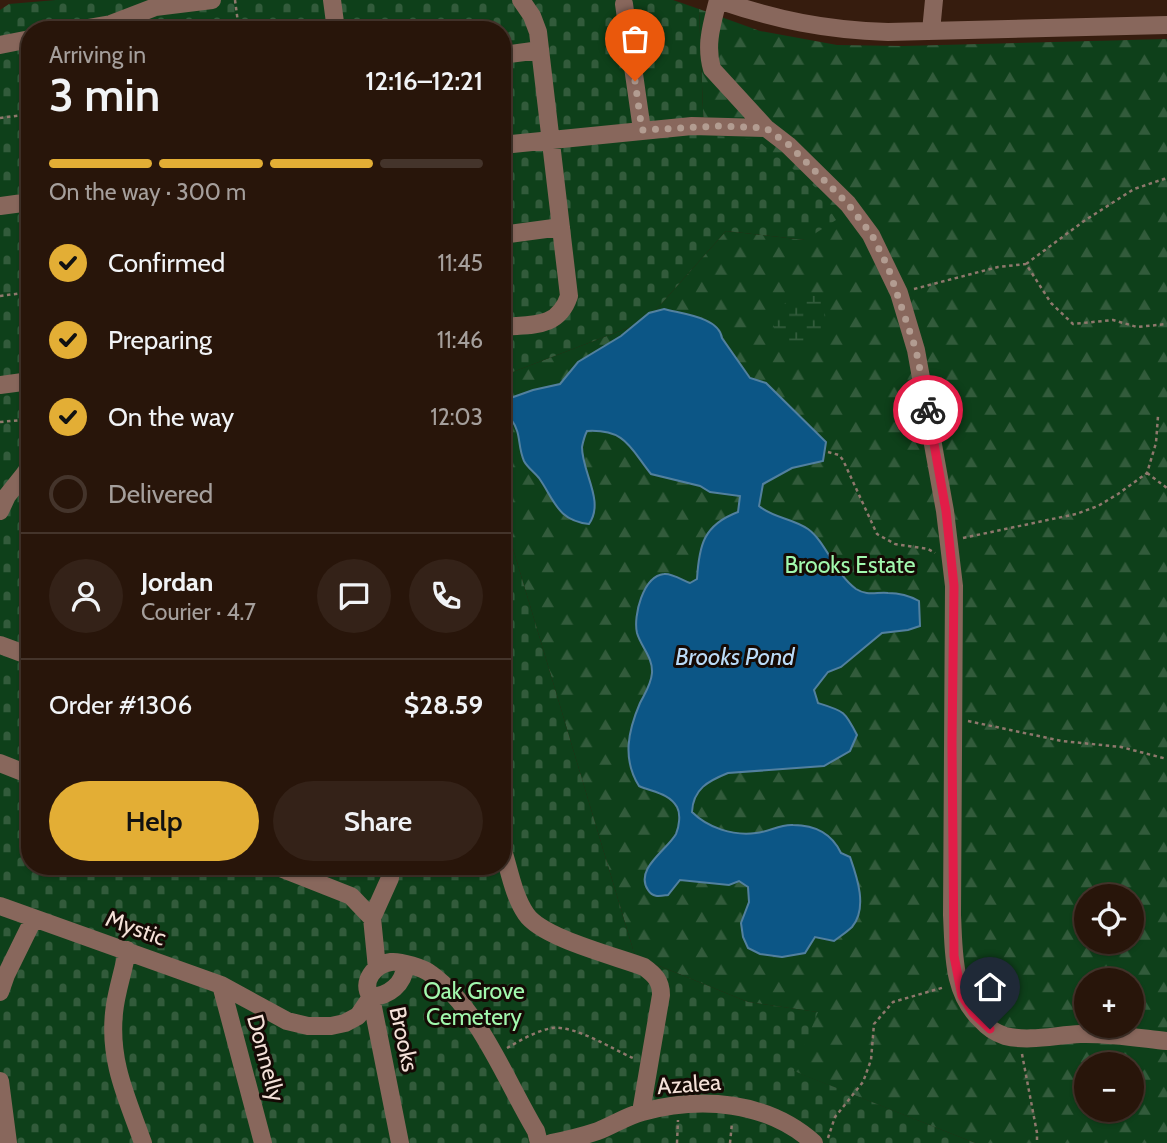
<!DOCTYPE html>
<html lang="en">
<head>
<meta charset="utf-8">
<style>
	body { margin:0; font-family:Cabin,sans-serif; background:#342218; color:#f1f3f6; height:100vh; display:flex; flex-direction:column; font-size:26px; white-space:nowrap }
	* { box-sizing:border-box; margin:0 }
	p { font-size:23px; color:#a59f9c }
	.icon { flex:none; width:38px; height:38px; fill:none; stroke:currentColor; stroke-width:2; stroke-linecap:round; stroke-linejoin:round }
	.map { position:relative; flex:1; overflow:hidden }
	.side { position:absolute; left:21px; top:21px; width:490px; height:854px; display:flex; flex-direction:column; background:#28150a; border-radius:28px; box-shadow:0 2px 5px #0004,0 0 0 2px #44342b }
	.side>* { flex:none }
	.fabs { position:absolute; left:1074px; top:884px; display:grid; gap:14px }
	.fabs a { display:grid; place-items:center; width:70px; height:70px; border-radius:50%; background:#28150a; box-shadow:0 2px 5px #0004,0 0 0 2px #44342b; font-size:35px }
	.pin { position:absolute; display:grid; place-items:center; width:60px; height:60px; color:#fff; margin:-72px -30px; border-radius:50% 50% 50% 0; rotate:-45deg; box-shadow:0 0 7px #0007 }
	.pin .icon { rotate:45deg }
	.courier { position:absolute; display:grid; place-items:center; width:70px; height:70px; margin:-35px; border:5px solid #e11d48; border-radius:50%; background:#fff; color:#222; box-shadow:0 2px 9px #0007 }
	.headline em { font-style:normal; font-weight:600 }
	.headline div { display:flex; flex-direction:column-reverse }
	.headline { display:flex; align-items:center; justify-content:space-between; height:119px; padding:0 28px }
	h1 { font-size:46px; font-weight:600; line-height:52px }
	.bar { display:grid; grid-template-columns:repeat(4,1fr); gap:10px 7px; align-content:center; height:84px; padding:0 28px }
	.bar i { height:9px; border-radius:5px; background:#44342b }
	.bar .current { background:#e3ae35 }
	.bar p { grid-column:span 4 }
	.line { display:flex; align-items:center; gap:18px; padding:0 28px; border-top:2px solid #44342b }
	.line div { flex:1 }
	.round { display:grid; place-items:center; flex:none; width:74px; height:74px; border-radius:37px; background:#342218 }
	ol { padding:0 28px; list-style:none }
	li { display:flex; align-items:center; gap:21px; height:77px }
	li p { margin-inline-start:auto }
	li .icon { padding:7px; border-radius:50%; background:#e3ae35; color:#111; stroke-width:4 }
	li:last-child { color:#a59f9c }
	li i { width:38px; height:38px; border:4px solid #44342b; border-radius:50% }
	.button { display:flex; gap:14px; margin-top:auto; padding:14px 28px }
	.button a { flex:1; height:80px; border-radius:42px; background:#e3ae35; color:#111; font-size:28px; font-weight:600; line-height:80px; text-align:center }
	.button a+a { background:#342218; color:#f1f3f6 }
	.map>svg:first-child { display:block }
</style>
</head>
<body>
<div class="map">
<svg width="1167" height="1143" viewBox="0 0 1167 1143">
	<defs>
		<pattern id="forest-firs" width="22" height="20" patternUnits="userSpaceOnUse" patternTransform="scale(1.75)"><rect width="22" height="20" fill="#0e401a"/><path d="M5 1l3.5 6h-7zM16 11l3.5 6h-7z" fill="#325b3b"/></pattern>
		<pattern id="wetland-marsh" width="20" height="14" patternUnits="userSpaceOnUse" patternTransform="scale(1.75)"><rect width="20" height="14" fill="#0e401a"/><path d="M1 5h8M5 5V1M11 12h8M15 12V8" fill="none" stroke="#325b3b"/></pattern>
		<pattern id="cemetery-stones" width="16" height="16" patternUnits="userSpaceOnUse" patternTransform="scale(1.75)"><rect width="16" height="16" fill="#0e401a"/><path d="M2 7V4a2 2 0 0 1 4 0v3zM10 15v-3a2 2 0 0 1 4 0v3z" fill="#325b3b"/></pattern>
	</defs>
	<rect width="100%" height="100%" fill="#361c0e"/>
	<!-- forest -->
	<path fill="url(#forest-firs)" fill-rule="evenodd" d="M699,9L760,31L837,45L902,46L1167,39V1143H975L793,1071L817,1012L748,1002L635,956L508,532L502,531V376L646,321L726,231L805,240L704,135ZM1087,896H1132V942H1087ZM1087,980H1132V1026H1087ZM1087,1064H1132V1110H1087Z"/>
	<!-- wetland -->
	<path fill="url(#wetland-marsh)" d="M800,294L815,296L822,301C824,309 828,322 824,330C820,343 802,351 790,345C785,343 780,338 775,335C770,311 781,305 800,294Z"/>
	<!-- cemetery -->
	<path fill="url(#cemetery-stones)" d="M56,0H673L699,9L704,135L756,139L815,187L836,220L805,240L726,231L646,321L502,376V30H30V866H502V531L508,532L635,956L748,1002L818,1012L794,1071L975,1143H0V10L9,4Z"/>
	<!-- water -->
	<path fill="#0c5686" stroke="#52809f" stroke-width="2" d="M664,309C682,314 719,317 722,338L750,378L766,383L826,442L823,461L792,468L763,484L759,506C773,518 792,518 808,529C826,542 835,574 856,589C867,596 876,592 888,593C898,593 910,596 919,601L920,626L908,630L882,633L841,667L828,672L814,690L818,703C844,711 845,711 857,735L850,751L824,766L728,773C708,781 693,789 692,812C708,828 733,836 756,833C769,832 780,824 793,825C815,825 832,834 841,853L850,857C857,877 868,908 852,927C847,932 839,937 834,941L815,937L805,953L782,957L760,954L748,948L743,937L741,923L749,902L748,887L739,881L729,885L680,880L668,895C660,896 653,898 648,890C634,869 667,850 676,834C679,827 681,814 677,807C669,793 652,792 639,786C622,759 628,731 640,703C645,693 651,685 652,673C653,657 641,647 637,633C633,616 643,576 664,574C672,573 682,580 690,583L697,579C699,546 703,525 738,512L740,496L710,492L700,486L651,474C630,448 626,429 587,431C585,435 583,442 582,447C582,473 605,501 589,524C557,520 555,501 539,478C534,472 527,467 524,461C517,445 522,434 511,419L502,417V401L533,390L560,384L578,362L621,336L649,313Z"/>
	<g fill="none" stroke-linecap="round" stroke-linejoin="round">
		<!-- path -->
		<path stroke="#8f786d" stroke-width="2.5" stroke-dasharray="3.5 3.5" stroke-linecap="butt" d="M235,0L239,30
			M0,118L30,114
			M1026,264L1084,221L1134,189L1167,178
			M914,289L998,267L1026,264L1051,303L1073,324L1113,320L1137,327L1167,324
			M0,296L30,292
			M25,395L30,410
			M28,409L21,417L22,422L30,424
			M0,422L22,420
			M828,452L839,455L843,460L877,534L895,544L928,549L935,553
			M1147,473L1167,488
			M963,538L1076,514L1098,506L1118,494L1147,473L1156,443L1158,416
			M968,721L1062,741L1121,747L1167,759
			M507,1048C521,1040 536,1031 552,1028C575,1025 612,1049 633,1058
			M1022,1054L1037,1133V1143
			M828,1138L835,1117L863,1082L871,1060L874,1024L893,1002L945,987
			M677,1143L678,1120
			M730,1143L732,1123"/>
		<!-- minor -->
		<path stroke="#88675c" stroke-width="18" d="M332,0L336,30
			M718,0C712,24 705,45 712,69L766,128L788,145L848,204L871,235L899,293L916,350L945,511L954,586L952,915C954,954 952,993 982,1021C988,1028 996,1033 1005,1036C1029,1042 1056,1035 1080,1034C1109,1033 1139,1038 1167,1041
			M718,0C777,20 825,30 888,32L1167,25
			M624,4L642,130
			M76,30L111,24L155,7L212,0
			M931,31L934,0
			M0,45L30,39
			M502,55L540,50
			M502,145L692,126L766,128
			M0,206L30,202
			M502,235L561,227
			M502,327C532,324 558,329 569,296L538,32L532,16L521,0
			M0,385L30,381
			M0,511L7,496L30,467
			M0,645L30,656
			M0,763L30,775
			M502,847C509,868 513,895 526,914C542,938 615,956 644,967C655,975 661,981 661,995L641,1112
			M275,866L351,896L372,918
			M0,906L221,985L287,1021L308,1026H331L345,1023L358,1016L371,997
			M372,918L390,878L389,866
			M372,918L377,968
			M127,950C124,971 116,991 114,1013C109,1062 127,1098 143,1143
			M221,985L263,1143
			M0,992L6,975L34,918
			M371,997C389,996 404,984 405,966
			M0,1081L8,1143
			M400,1143L371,997C360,982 375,964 391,962C400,961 424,968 431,974C479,1009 506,1081 536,1131L539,1143
			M551,1143C567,1140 583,1136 598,1131C613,1125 627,1116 642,1112C701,1096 767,1101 814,1143"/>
	</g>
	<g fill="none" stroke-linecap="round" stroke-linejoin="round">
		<!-- done -->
		<path stroke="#b29c91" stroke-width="7" stroke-dasharray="0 12.6" d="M635,81L642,130L719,126L766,128L789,145L848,204L872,235L888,267L916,350L928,410"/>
		<!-- route -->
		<path stroke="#e11d48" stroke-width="9" d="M928,410L946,511L954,586L952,742L954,956L962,996L973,1013L990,1029"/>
	</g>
	<g text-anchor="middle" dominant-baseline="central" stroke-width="6" stroke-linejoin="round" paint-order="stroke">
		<!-- park labels -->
		<g font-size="23" fill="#a1f8ad" stroke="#150a05">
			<text x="850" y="565">Brooks Estate</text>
			<text x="474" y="991">Oak Grove<tspan x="474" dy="26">Cemetery</tspan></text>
		</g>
		<!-- street labels -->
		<g font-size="23" fill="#f4e1d8" stroke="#150a05">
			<text transform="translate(136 928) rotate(20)">Mystic</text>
			<text transform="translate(404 1039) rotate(78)">Brooks</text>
			<text transform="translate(266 1058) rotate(75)">Donnelly</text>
			<text transform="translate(689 1084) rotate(-4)">Azalea</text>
		</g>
		<!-- water labels -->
		<g font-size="24" font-style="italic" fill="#badbf8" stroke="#150a05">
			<text x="735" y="656">Brooks Pond</text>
		</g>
	</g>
</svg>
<div class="fabs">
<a><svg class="icon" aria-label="locate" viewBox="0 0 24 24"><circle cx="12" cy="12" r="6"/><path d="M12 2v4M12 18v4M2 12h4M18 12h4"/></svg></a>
<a>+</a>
<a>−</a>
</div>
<div class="pin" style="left:635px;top:81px;background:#ea580c"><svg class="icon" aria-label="bag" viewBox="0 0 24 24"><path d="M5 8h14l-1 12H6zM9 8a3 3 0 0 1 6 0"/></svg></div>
<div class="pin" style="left:990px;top:1029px;background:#1f2937"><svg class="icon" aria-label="home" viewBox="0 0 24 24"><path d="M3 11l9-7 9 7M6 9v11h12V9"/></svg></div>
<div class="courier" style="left:928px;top:410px"><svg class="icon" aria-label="bike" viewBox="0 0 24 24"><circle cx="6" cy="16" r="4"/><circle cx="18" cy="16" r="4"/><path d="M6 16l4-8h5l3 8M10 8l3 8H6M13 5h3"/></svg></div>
<section class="side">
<div class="headline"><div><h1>3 min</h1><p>Arriving in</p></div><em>12:16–12:21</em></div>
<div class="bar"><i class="current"></i><i class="current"></i><i class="current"></i><i></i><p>On the way · 300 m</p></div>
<ol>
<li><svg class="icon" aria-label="check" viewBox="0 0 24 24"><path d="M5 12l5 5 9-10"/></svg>Confirmed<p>11:45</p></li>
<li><svg class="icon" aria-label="check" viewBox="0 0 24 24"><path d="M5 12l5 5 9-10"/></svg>Preparing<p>11:46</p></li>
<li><svg class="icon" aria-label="check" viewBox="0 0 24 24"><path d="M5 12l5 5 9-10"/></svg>On the way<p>12:03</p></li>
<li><i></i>Delivered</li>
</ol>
<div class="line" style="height:126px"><a class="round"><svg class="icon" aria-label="person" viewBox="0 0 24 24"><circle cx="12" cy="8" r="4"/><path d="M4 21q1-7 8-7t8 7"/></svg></a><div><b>Jordan</b><p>Courier · 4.7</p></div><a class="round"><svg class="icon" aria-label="chat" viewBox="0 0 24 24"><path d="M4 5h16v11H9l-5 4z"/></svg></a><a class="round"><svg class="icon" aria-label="phone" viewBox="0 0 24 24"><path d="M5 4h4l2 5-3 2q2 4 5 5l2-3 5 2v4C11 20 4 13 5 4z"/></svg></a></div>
<div class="line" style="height:91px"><div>Order #1306</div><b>$28.59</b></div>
<div class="button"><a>Help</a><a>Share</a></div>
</section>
</div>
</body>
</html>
